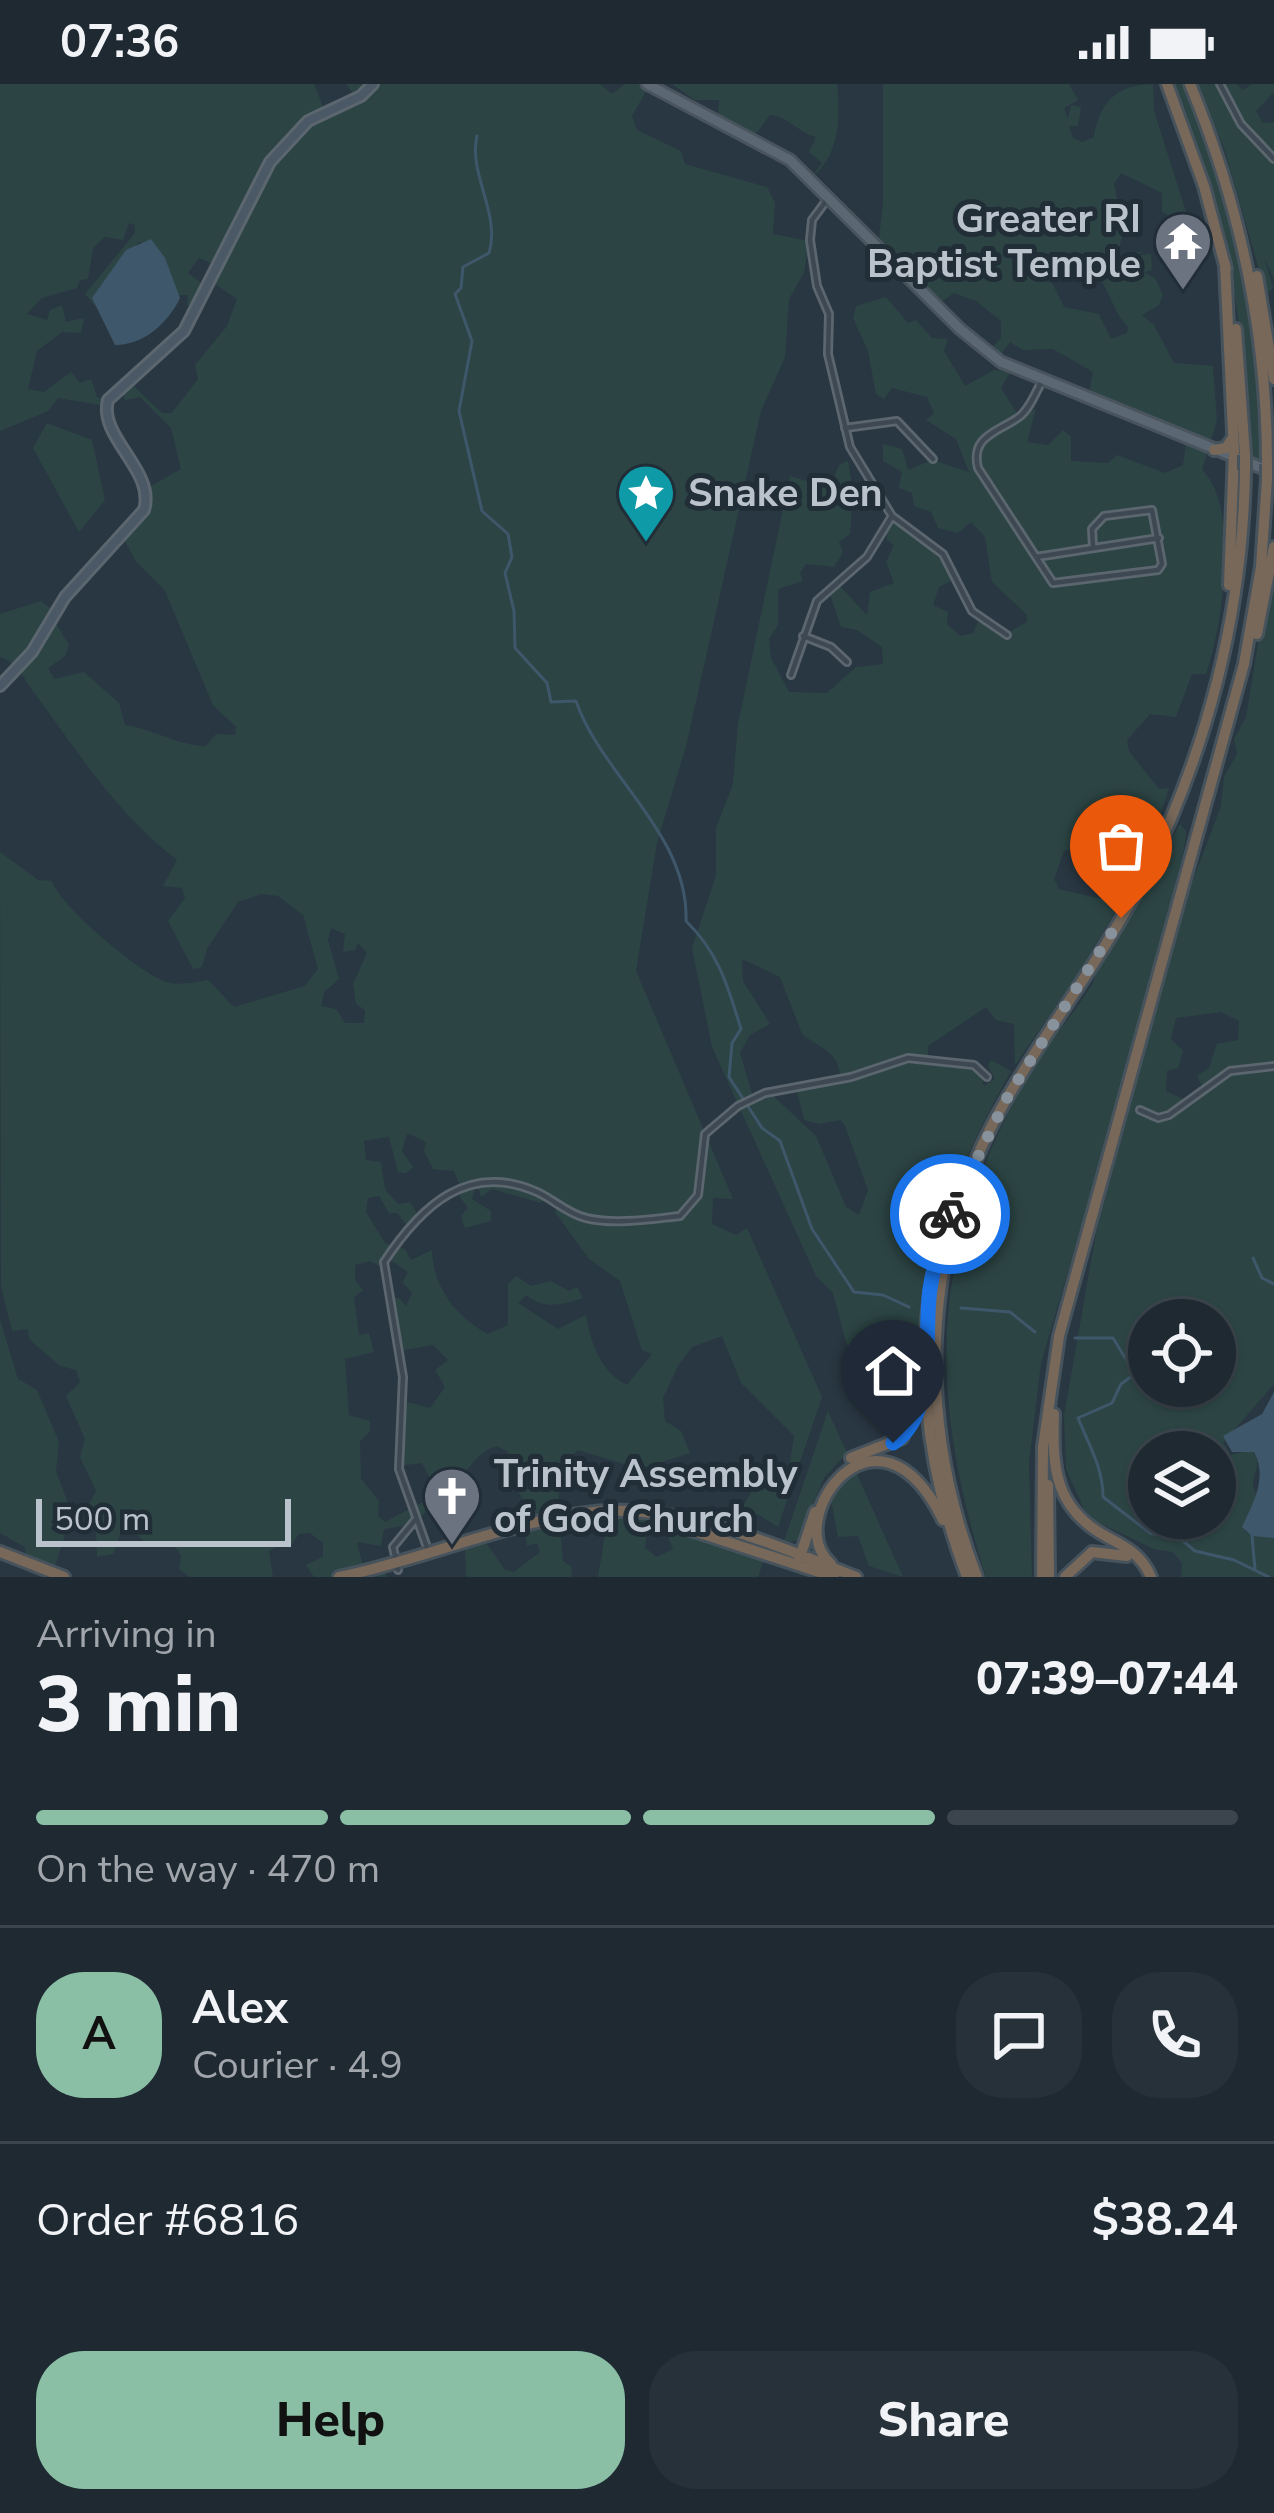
<!DOCTYPE html>
<html lang="en">
<head>
<meta charset="utf-8">
<style>
	body { margin:0; font-family:"Nunito Sans",sans-serif; background:#27313a; color:#f1f3f6; height:100vh; display:flex; flex-direction:column; font-size:45px; white-space:nowrap }
	* { box-sizing:border-box; margin:0 }
	p { font-size:39px; color:#a1a6ac }
	.icon { flex:none; width:66px; height:66px; fill:none; stroke:currentColor; stroke-width:2; stroke-linecap:round; stroke-linejoin:round }
	.map { position:relative; height:1493px; overflow:hidden }
	.drawer { display:flex; flex-direction:column; background:#1f2932; flex:1 }
	.drawer>* { flex:none }
	.controls { position:absolute; left:1128px; top:1215px; display:grid; gap:24px }
	.controls a { display:grid; place-items:center; width:108px; height:108px; border-radius:50%; background:#1f2932; box-shadow:0 3px 9px #0004,0 0 0 3px #3c454d; font-size:60px }
	.scale { position:absolute; left:36px; bottom:30px; width:255px; box-sizing:border-box; padding-left:12px; border:6px solid #bac3cc; border-top:0; font-size:33px; line-height:42px; white-space:nowrap; color:#bac3cc; -webkit-text-stroke:9px #212d37; paint-order:stroke }
	.pin { position:absolute; display:grid; place-items:center; width:102px; height:102px; color:#fff; margin:-123px -51px; border-radius:50% 50% 50% 0; rotate:-45deg; box-shadow:0 0 12px #0007 }
	.pin .icon { rotate:45deg }
	.courier { position:absolute; display:grid; place-items:center; width:120px; height:120px; margin:-60px; border:9px solid #1a73e8; border-radius:50%; background:#fff; color:#222; box-shadow:0 3px 15px #0007 }
	.summary em { font-style:normal; font-weight:800 }
	.summary div { display:flex; flex-direction:column-reverse }
	.summary { display:flex; align-items:center; justify-content:space-between; height:204px; padding:0 36px }
	h1 { font-size:78px; font-weight:800; line-height:90px }
	.bar { display:grid; grid-template-columns:repeat(4,1fr); gap:18px 12px; align-content:center; height:144px; padding:0 36px }
	.bar i { height:15px; border-radius:9px; background:#3c454d }
	.bar .selected { background:#8abfa5 }
	.bar p { grid-column:span 4 }
	.line { display:flex; align-items:center; gap:30px; padding:0 36px; border-top:3px solid #3c454d }
	.line div { flex:1 }
	.round { display:grid; place-items:center; flex:none; width:126px; height:126px; border-radius:48px; background:#27313a }
	.action { display:flex; gap:24px; margin-top:auto; padding:24px 36px }
	.action a { flex:1; height:138px; border-radius:48px; background:#8abfa5; color:#111; font-size:48px; font-weight:800; line-height:138px; text-align:center }
	.action a+a { background:#27313a; color:#f1f3f6 }
	.status { display:flex; justify-content:space-between; align-items:center; height:84px; padding:0 60px; background:#1f2932; direction:ltr }
	.status svg { height:33px; fill:currentColor }
	.map>svg:first-child { display:block }
</style>
</head>
<body>
<div class="status"><b>07:36</b><svg viewBox="0 0 49 12"><path d="M0 12V9h3v3zM5 12V6h3v6zM10 12V3h3v9zM15 12V0h3v12zM26 1h20v11H26zM47 4h2v5h-2z"/></svg></div>
<div class="map">
<svg width="1274" height="1493" viewBox="0 0 1274 1493">
	<rect width="100%" height="100%" fill="#293742"/>
	<!-- green -->
	<path fill="#2c4544" fill-rule="evenodd" d="M0,0H314L324,25L356,13L346,0H600L612,10L625,0H656L649,2L632,32L637,46L681,67L685,80L767,103L775,119L773,150L809,157L804,189L789,215L785,273L761,327L686,662L657,759L636,887L733,1115L713,1114L712,1140L736,1151L747,1144L822,1313L778,1443L759,1431L743,1430L742,1424L758,1397L789,1385L794,1352L741,1299L722,1252L692,1263L678,1282L663,1314L665,1337L681,1347L690,1369L640,1385L578,1366L562,1381L558,1420L563,1477L571,1482L572,1493H466L465,1465L487,1460L505,1486L514,1488L540,1468L537,1459L527,1462L525,1450L512,1453L509,1435L524,1417L507,1391L508,1368L497,1362C471,1369 466,1397 444,1409L450,1437L440,1440L436,1427L428,1426L411,1441L384,1445L381,1462L357,1458L365,1490L384,1486L387,1493H314L306,1481L323,1473V1459L310,1449L299,1450L289,1464L284,1459L269,1467L273,1493H190L179,1485L181,1472C173,1454 160,1459 145,1458L135,1449L121,1448L113,1470L97,1473L96,1443L86,1426L96,1407L80,1373L85,1355L66,1312L80,1298L76,1286L60,1282L29,1255L28,1245L12,1247L1,1202L0,768L38,796L52,797C58,820 144,894 170,899C181,901 197,898 208,896L234,923L305,902L318,885L303,831L278,812L261,810L238,818L207,865L202,883L193,885L168,837L185,814L182,804L163,802L177,776C117,730 80,671 36,611C23,595 19,579 0,573V530L41,517L54,527L52,533L69,561L65,572L48,584L54,595L84,588L119,619L125,641C153,645 179,662 206,662L216,650L235,651L236,643L213,621L165,507L135,476L122,452L137,436L146,405L181,385L171,344L140,313L125,316L121,304L128,297L162,329H172L198,295L195,281L227,242L237,215L208,195L214,180L199,174L188,189L205,202L195,225L187,221L188,211H175L145,159L139,158L94,213L96,223L85,210L135,149V141L129,139L123,156L105,153L93,164L88,195L80,196L77,204L42,214L27,230L47,236L50,226L62,221L66,238L84,234L81,249L62,248L37,267L28,305L44,308L71,288L80,299L91,295L97,313L108,317L106,322L58,314L48,327L0,347ZM331,844L345,850L343,868L355,866L358,859L367,869L353,900L356,920L365,926L364,939H345L336,925L321,922L324,908L339,895L328,856ZM407,1049L426,1058L424,1067L433,1085L454,1087L460,1102L455,1106L468,1124L461,1132L465,1144L491,1137V1127L472,1115L477,1097L481,1113L492,1105L541,1119L546,1112L558,1120L555,1128L589,1175L620,1197L642,1266L652,1270L627,1301C602,1289 590,1259 586,1231L558,1245L518,1219L526,1211C545,1226 561,1221 583,1214L577,1203L569,1207L551,1197L531,1202L516,1192L508,1200V1241L488,1250C455,1232 433,1203 432,1166L411,1176L405,1165L385,1159L366,1128L368,1114L379,1112L389,1129H397L408,1143L418,1131L410,1118L398,1120L385,1105L381,1078L366,1076L364,1057L389,1053L398,1088L406,1089L413,1083L402,1067ZM387,1174L408,1188L403,1198L386,1199L402,1198L412,1209L406,1222L399,1214H388L399,1267L433,1261L448,1276L435,1286L445,1303L430,1324L404,1317L399,1382L422,1379L438,1410L385,1438L378,1432L379,1417L361,1395L360,1357L370,1347V1337L349,1331L345,1275L374,1268L369,1249L359,1251L354,1213L363,1206L355,1196V1181L370,1177L384,1184Z
		M672,0H837C841,36 839,72 811,94L822,79L809,68L816,53C799,49 786,31 770,31L754,52L718,35L719,16H695Z
		M883,0H1069L1078,16L1064,24L1068,35L1071,21L1081,23L1078,42H1069L1073,54L1082,58L1094,53C1099,19 1117,0 1153,0L1154,27L1194,153L1170,162L1167,152L1177,146L1168,144L1175,135L1162,128V109L1121,89L1114,100L1124,146L1117,171L1135,179L1136,169L1144,167L1139,170L1141,181V171L1151,170L1152,186L1144,188L1155,194L1163,211L1159,221L1142,231L1154,241L1174,279L1213,282L1217,336L1202,386C1240,421 1223,542 1206,590H1192L1176,633L1150,630L1127,656L1129,667L1159,705L1169,704C1138,807 1076,893 1015,981L1014,940L996,936L986,923L928,962V972L978,984L984,1002L995,995L988,982L991,976L1011,987C975,1051 942,1122 927,1194C919,1237 922,1282 913,1324L905,1341L888,1355L846,1258L833,1209L816,1192L712,963L692,864L716,792V744L733,700L738,640L790,392L829,404L839,381L848,377L853,406L850,450L839,458L843,468L834,483L806,480L800,489L803,497L778,505V541L769,555L771,574L789,608L827,609L856,583L883,580L882,563L857,546L841,543L828,504L836,498L867,531L870,508L894,499L886,478L894,461L887,456L886,440L892,434L937,466L955,495L939,503L933,521L948,528L947,540L960,552L973,549L980,535L1007,549L1027,538L1026,530L992,498L985,453L971,438L958,449L938,444L931,428L914,422L912,409L899,404L902,388L883,377V360L902,365L908,386L932,376L969,388L956,355L926,336L934,329L927,313L892,304L884,315L876,310L868,267L853,234L856,222L886,213L908,239L916,236L932,254L948,255L944,267L965,302L994,286L1011,287L1001,304L1018,331L1036,325L1027,358L1048,361L1063,346L1071,353V377L1108,379L1117,371L1165,389L1183,381L1186,359L1087,318L1093,288L1053,265L1023,266L1010,258L998,275L988,268L1001,254V237L976,217L954,209L937,221L878,161L883,120ZM1037,186L1068,191L1093,187C1110,203 1111,225 1128,243L1127,249L1111,255L1099,230L1064,223L1052,199L1038,195ZM1097,761L1132,779L1110,817L1059,805L1054,795L1064,767ZM742,875L780,893L802,950C821,966 838,965 841,995L796,1003L804,1036L819,1040L841,1036L845,1042L868,1106L859,1131L846,1123L816,1052L769,1008L753,1013L740,969L750,951L770,940L743,897Z
		M1172,0H1185C1233,124 1257,246 1262,379L1249,374C1248,245 1223,119 1172,0Z
		M1197,0H1236L1243,6L1252,0H1274V8L1256,27L1263,39L1274,38V195L1264,173L1273,204L1268,208L1269,220L1224,64Z
		M47,339L92,356L105,416L79,448L33,364Z
		M1274,462V1300L1223,1359L1231,1371L1252,1366C1263,1381 1253,1387 1253,1400L1258,1420L1250,1425L1246,1448L1274,1454V1493H1181L1182,1479L1173,1468L1154,1465L1095,1437L1084,1425L1066,1385L1064,1332L1096,1149L1185,817L1221,722L1224,693L1237,670L1234,655L1246,633ZM1221,928L1239,937L1238,956L1217,960L1209,984L1197,992L1203,1004L1190,1018L1166,1007L1167,987L1178,984L1183,967L1171,955L1176,934ZM1149,1236H1215V1302H1149ZM1149,1368H1215V1434H1149Z
		M1180,740L1186,747L1184,765L1134,964L1041,1279L1029,1379L1032,1493H986C928,1309 928,1170 1025,998C1044,963 1072,933 1093,899L1097,884Z
		M0,1236L18,1295L37,1306L59,1358L56,1387L72,1430L53,1488L26,1478L25,1463L0,1449Z
		M828,1327L847,1369L824,1394L798,1456L783,1460Z
		M856,1388L903,1493L869,1482L858,1452L838,1453L831,1416L840,1395Z
		M608,1432L648,1433L645,1464L657,1473L673,1465L667,1451L671,1437L765,1472L758,1493H598Z"/>
	<!-- water -->
	<path fill="#3f576a" d="M151,155L165,174L180,214C168,239 144,261 115,261L92,214L126,166Z
		M1274,1308V1454L1252,1452L1242,1443C1253,1419 1268,1394 1254,1368H1232L1223,1352L1262,1330Z"/>
	<g fill="none" stroke-linecap="round" stroke-linejoin="round">
		<!-- stream -->
		<path stroke="#3f576a" stroke-width="3" d="M477,52C468,90 501,130 489,169L463,183L461,204L455,210L472,257L459,327L482,427L508,450L512,473L505,489L514,527L515,564L547,599L551,618L576,617C601,691 689,750 686,837C719,869 728,903 741,945L732,959L729,993L762,1044L780,1057L812,1145L854,1208L883,1211L909,1223
			M1253,1174L1262,1194L1274,1200
			M961,1224L1010,1228L1035,1248
			M1075,1254H1113L1135,1290L1121,1300L1112,1319L1078,1334C1089,1361 1103,1384 1103,1413L1150,1449L1182,1456L1195,1467L1234,1476L1269,1493
			M1252,1452L1255,1485"/>
		<defs>
			<path id="street" d="M1220,0L1241,40L1274,75
				M829,113L812,136L810,156L817,202L829,230L828,270L850,363L892,432L943,470L972,527L1007,551
				M1041,299C1035,310 1029,326 1019,333C998,348 970,352 978,384L1053,499L1158,486L1162,480L1152,426L1104,432L1092,445L1093,463
				M845,344L897,337L933,375
				M1036,473L1159,454
				M803,552L831,563L847,578
				M791,591L817,517L867,473L892,432
				M1140,1026L1158,1034L1169,1031L1230,987L1274,982
				M428,1466L399,1385L403,1293L384,1178C421,1122 468,1077 537,1108C553,1115 568,1130 586,1134C615,1141 652,1135 680,1132L698,1111L705,1050L738,1022L765,1009L851,993L908,974L974,981L987,993
				M398,1486L393,1463L416,1435"/>
			<path id="secondary" d="M0,602L32,568L65,513L144,426C156,386 98,354 108,316L184,247L270,78L308,37L361,12L373,0"/>
			<path id="primary" d="M647,0L790,76L960,245L1001,278L1274,389"/>
			<path id="highway" d="M1167,0L1204,102L1226,185
				M1190,0C1240,121 1267,248 1267,380
				M1225,180L1234,368L1229,501
				M1257,192L1274,295
				M1236,245L1245,371
				M1214,366L1226,364L1232,355
				M1257,550L1274,463
				M945,1144C909,1259 925,1382 967,1493
				M1054,1330C1052,1385 1055,1426 1109,1454C1128,1464 1142,1472 1151,1493
				M851,1374L902,1354L921,1313
				M1048,1401L1049,1493
				M688,1445L834,1493
				M0,1468L64,1493
				M798,1479L815,1428
				M831,1480C780,1436 877,1300 943,1436
				M339,1493C423,1476 525,1431 608,1427C690,1423 781,1463 856,1493
				M977,1493C917,1337 919,1168 1003,1021C1047,944 1102,875 1142,797C1207,669 1243,529 1245,386
				M1042,1493L1043,1363L1059,1252L1244,580L1261,483L1267,395
				M1065,1493L1092,1468L1127,1472"/>
		</defs>
		<!-- street casing -->
		<use href="#street" stroke="#5b666f" stroke-width="10"/>
		<!-- secondary casing -->
		<use href="#secondary" stroke="#5b666f" stroke-width="14"/>
		<!-- primary casing -->
		<use href="#primary" stroke="#49545e" stroke-width="15"/>
		<!-- highway casing -->
		<use href="#highway" stroke="#47535c" stroke-width="16"/>
		<!-- street -->
		<use href="#street" stroke="#3d4852" stroke-width="4.5"/>
		<!-- secondary -->
		<use href="#secondary" stroke="#4b5865" stroke-width="8"/>
		<!-- primary -->
		<use href="#primary" stroke="#5b6772" stroke-width="9"/>
		<!-- highway -->
		<use href="#highway" stroke="#77685a" stroke-width="10"/>
		<defs>
			<path id="highway-bridge" d="M1245,386V371
				M1267,395V380"/>
		</defs>
		<!-- highway-bridge casing -->
		<use href="#highway-bridge" stroke="#47535c" stroke-width="16" stroke-linecap="butt"/>
		<!-- highway-bridge -->
		<use href="#highway-bridge" stroke="#77685a" stroke-width="10"/>
	</g>
	<g fill="none" stroke-linecap="round" stroke-linejoin="round">
		<!-- done -->
		<path stroke="#87929c" stroke-width="12" stroke-dasharray="0 21.6" d="M950,1130L1008,1012L1121,834"/>
		<!-- route -->
		<path stroke="#1a73e8" stroke-width="15" d="M893,1359C938,1330 923,1252 930,1205C934,1179 942,1154 950,1130"/>
	</g>
	<!-- icons -->
	<defs>
		<symbol id="temple-pin" viewBox="-11 -11 22 30"><path d="M0 17L-7.5 6A9.5 9.5 0 1 1 7.5 6Z" fill="#6b7280" stroke="#212d37"/><path d="M0-6L5-2H3V0L6.5 2.5H4V6H1.5V3h-3V6H-4V2.5H-6.5L-3 0V-2H-5Z" fill="#fff"/></symbol>
		<symbol id="sight-pin" viewBox="-11 -11 22 30"><path d="M0 17L-7.5 6A9.5 9.5 0 1 1 7.5 6Z" fill="#0f9aa8" stroke="#212d37"/><path d="M0-6L1.8-2.2L6-1.7L2.9 1.2L3.7 5.4L0 3.3L-3.7 5.4L-2.9 1.2L-6-1.7L-1.8-2.2Z" fill="#fff"/></symbol>
		<symbol id="church-pin" viewBox="-11 -11 22 30"><path d="M0 17L-7.5 6A9.5 9.5 0 1 1 7.5 6Z" fill="#6b7280" stroke="#212d37"/><path d="M-1.2-6h2.4v3.5h3.3v2.4h-3.3V6h-2.4V-.1h-3.3v-2.4h3.3Z" fill="#fff"/></symbol>
	</defs>
	<g fill-rule="evenodd">
		<use href="#temple-pin" x="1150" y="124" width="66" height="90"/>
		<use href="#sight-pin" x="613" y="376" width="66" height="90"/>
		<use href="#church-pin" x="419" y="1379" width="66" height="90"/>
	</g>
	<g text-anchor="middle" dominant-baseline="central" stroke-width="10" stroke-linejoin="round" paint-order="stroke">
		<!-- poi labels -->
		<g font-size="39" font-weight="bold" fill="#bac3cc" stroke="#212d37" text-anchor="start">
			<text x="1141" y="135" text-anchor="end">Greater RI<tspan x="1141" dy="45">Baptist Temple</tspan></text>
			<text x="688" y="409">Snake Den</text>
			<text x="494" y="1390">Trinity Assembly<tspan x="494" dy="45">of God Church</tspan></text>
		</g>
	</g>
</svg>
<div class="controls">
<a><svg class="icon" aria-label="locate" viewBox="0 0 24 24"><circle cx="12" cy="12" r="6"/><path d="M12 2v4M12 18v4M2 12h4M18 12h4"/></svg></a>
<a><svg class="icon" aria-label="layers" viewBox="0 0 24 24"><path d="M12 4l9 5-9 5-9-5zM3 14l9 5 9-5"/></svg></a>
</div>
<div class="scale">500 m</div>
<div class="pin" style="left:1121px;top:834px;background:#ea580c"><svg class="icon" aria-label="bag" viewBox="0 0 24 24"><path d="M5 8h14l-1 12H6zM9 8a3 3 0 0 1 6 0"/></svg></div>
<div class="pin" style="left:893px;top:1359px;background:#1f2937"><svg class="icon" aria-label="home" viewBox="0 0 24 24"><path d="M3 11l9-7 9 7M6 9v11h12V9"/></svg></div>
<div class="courier" style="left:950px;top:1130px"><svg class="icon" aria-label="bike" viewBox="0 0 24 24"><circle cx="6" cy="16" r="4"/><circle cx="18" cy="16" r="4"/><path d="M6 16l4-8h5l3 8M10 8l3 8H6M13 5h3"/></svg></div>
</div>
<section class="drawer">
<div class="summary"><div><h1>3 min</h1><p>Arriving in</p></div><em>07:39–07:44</em></div>
<div class="bar"><i class="selected"></i><i class="selected"></i><i class="selected"></i><i></i><p>On the way · 470 m</p></div>
<div class="line" style="height:216px"><b class="round" style="background:#8abfa5;color:#111">A</b><div><b>Alex</b><p>Courier · 4.9</p></div><a class="round"><svg class="icon" aria-label="chat" viewBox="0 0 24 24"><path d="M4 5h16v11H9l-5 4z"/></svg></a><a class="round"><svg class="icon" aria-label="phone" viewBox="0 0 24 24"><path d="M5 4h4l2 5-3 2q2 4 5 5l2-3 5 2v4C11 20 4 13 5 4z"/></svg></a></div>
<div class="line" style="height:156px"><div>Order #6816</div><b>$38.24</b></div>
<div class="action"><a>Help</a><a>Share</a></div>
</section>
</body>
</html>
